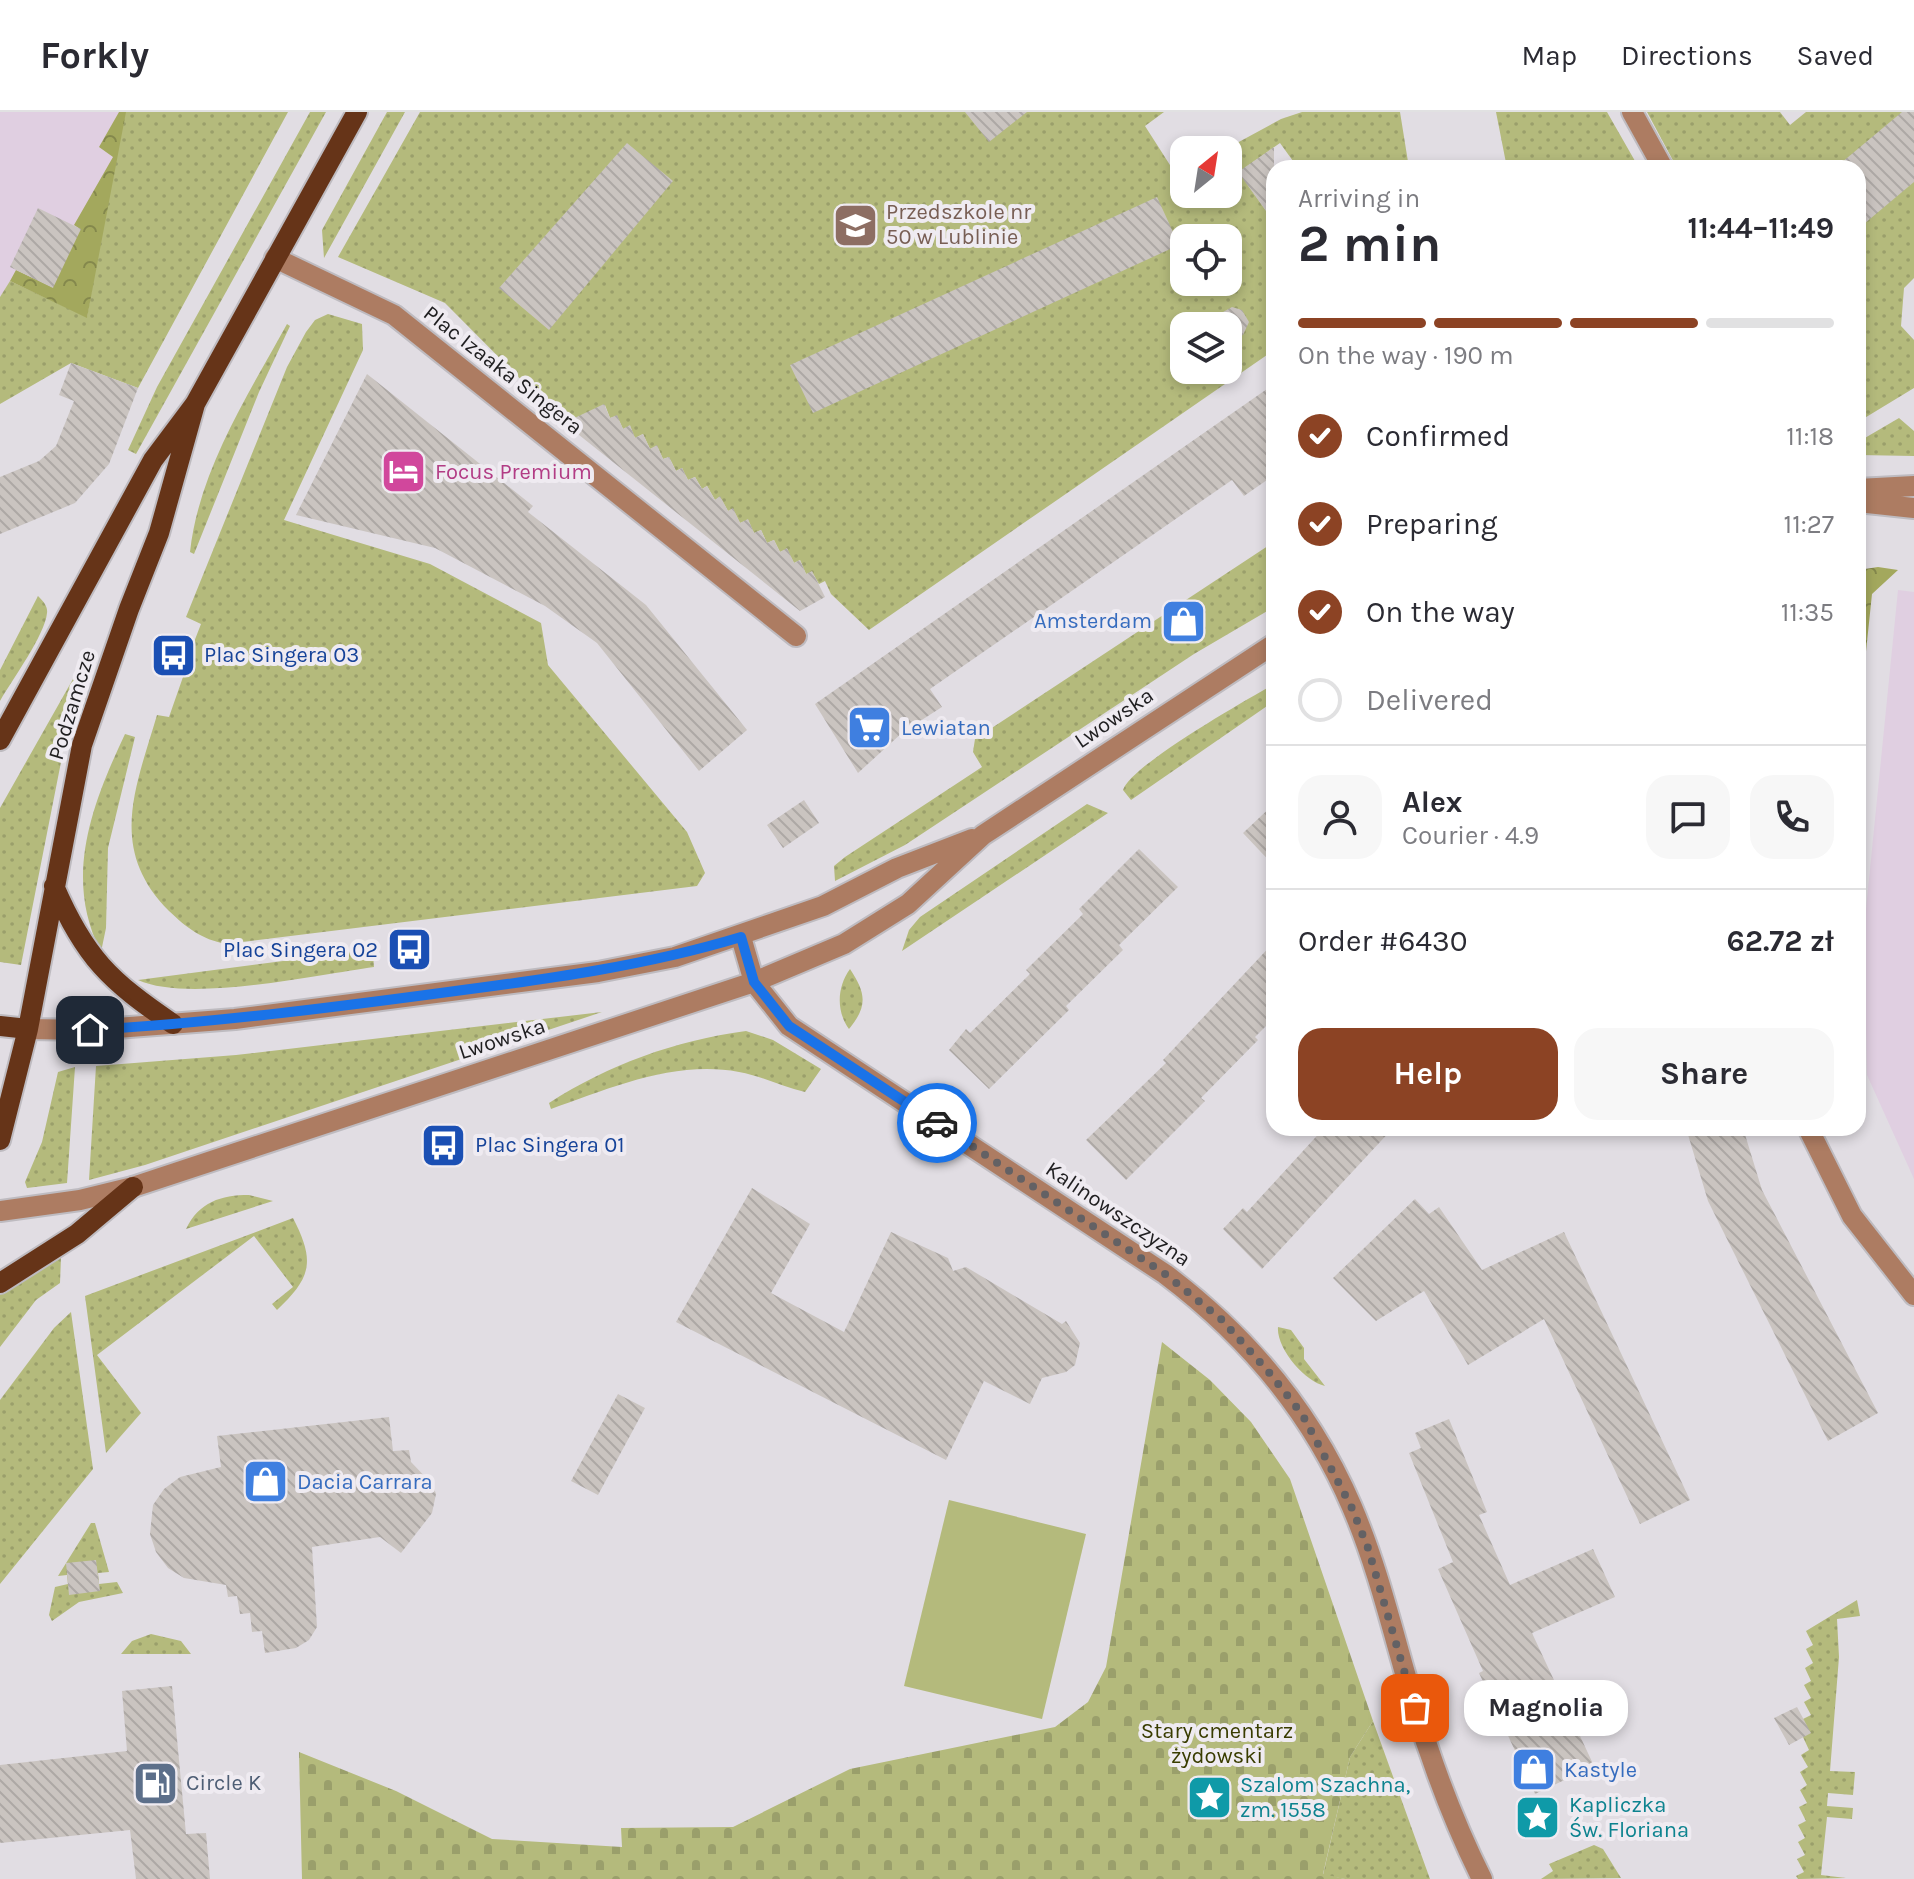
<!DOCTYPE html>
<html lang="en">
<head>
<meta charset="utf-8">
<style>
	body { margin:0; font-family:Karla,sans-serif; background:#f7f7f7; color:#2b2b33; height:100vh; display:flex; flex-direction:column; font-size:30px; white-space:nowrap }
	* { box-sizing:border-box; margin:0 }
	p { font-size:26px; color:#7c7c81 }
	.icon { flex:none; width:44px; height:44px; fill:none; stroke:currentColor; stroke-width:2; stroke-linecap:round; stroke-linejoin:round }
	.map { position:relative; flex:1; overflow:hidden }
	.drawer { position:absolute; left:1266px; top:48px; width:600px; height:976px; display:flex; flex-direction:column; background:#fff; border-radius:24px; box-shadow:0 4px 12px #0003 }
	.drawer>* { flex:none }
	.needle { width:52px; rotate:30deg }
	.controls { position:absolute; left:1170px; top:24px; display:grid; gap:16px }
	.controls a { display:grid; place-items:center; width:72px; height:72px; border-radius:16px; background:#fff; box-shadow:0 4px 12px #0003; font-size:40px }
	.pin { position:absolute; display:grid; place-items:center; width:68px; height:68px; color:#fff; margin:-34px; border-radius:16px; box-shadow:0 4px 12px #0006 }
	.courier { position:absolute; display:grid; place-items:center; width:80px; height:80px; margin:-40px; border:6px solid #1a73e8; border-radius:50%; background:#fff; color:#222; box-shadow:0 2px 10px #0007 }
	.bubble { position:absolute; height:56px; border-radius:24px; background:#fff; box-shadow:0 4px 12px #0003; font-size:26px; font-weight:700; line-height:56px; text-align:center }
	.head em { font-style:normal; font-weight:700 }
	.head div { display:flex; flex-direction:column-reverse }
	.head { display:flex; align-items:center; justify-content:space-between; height:136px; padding:0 32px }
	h1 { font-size:52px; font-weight:700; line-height:60px }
	.bar { display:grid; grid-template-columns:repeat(4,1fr); gap:12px 8px; align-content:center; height:96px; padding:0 32px }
	.bar i { height:10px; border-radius:6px; background:#e1e1e2 }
	.bar .active { background:#8c4324 }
	.bar p { grid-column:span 4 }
	.line { display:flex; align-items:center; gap:20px; padding:0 32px; border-top:2px solid #e1e1e2 }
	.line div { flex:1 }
	.round { display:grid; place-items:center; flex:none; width:84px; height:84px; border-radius:24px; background:#f7f7f7 }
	ol { padding:0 32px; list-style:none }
	li { display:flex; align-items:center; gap:24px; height:88px }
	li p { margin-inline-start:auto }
	li .icon { padding:8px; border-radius:50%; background:#8c4324; color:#fff; stroke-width:4 }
	li:last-child { color:#7c7c81 }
	li i { width:44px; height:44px; border:4px solid #e1e1e2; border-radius:50% }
	.primary-button { display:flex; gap:16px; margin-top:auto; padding:16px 32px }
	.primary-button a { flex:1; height:92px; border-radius:24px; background:#8c4324; color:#fff; font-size:32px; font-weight:700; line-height:92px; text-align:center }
	.primary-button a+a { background:#f7f7f7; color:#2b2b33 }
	header { display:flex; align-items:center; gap:48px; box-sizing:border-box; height:112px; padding:0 40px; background:#fff; border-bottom:2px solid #e1e1e2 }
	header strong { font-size:38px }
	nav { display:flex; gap:44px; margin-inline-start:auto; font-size:28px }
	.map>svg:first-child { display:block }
</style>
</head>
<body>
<header>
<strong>Forkly</strong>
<nav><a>Map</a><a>Directions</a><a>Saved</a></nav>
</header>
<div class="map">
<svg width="1914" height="1767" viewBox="0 0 1914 1767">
	<defs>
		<pattern id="grass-dots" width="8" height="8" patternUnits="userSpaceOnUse" patternTransform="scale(2)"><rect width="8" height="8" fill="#b4ba7c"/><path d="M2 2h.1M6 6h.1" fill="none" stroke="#9a9f6b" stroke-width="1.8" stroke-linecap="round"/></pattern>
		<pattern id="forest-crowns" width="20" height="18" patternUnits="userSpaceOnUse" patternTransform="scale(2)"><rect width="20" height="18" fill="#a3a85d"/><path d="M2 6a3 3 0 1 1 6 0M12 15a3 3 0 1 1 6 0" fill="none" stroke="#84884c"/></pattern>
		<pattern id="cemetery-stones" width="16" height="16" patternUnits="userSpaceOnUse" patternTransform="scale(2)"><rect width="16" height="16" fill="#b4ba7c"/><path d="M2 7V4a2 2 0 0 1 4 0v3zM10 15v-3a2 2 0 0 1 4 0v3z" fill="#9a9f6b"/></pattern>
		<pattern id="building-back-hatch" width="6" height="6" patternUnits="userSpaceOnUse" patternTransform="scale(2)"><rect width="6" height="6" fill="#cac4c0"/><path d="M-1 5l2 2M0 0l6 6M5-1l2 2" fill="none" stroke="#ada8a5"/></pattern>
	</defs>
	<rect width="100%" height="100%" fill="#e1dde3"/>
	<!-- education -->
	<path fill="#e0cfe1" d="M0,0H126L87,206L10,170L0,185Z
		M1898,478L1914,480V1067L1867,963L1864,817Z"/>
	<!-- grass -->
	<path fill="url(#grass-dots)" fill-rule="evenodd" d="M122,0H288L138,276L71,251L0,292V185L10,169L87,205Z
		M310,0H326L136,342L128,338L157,275Z
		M387,0H405L324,146L322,118Z
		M420,0H1164L1145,14L1177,64L1184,61V82H1228V38H1224L1281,7L1302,0H1400L1409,56H1298L1280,31L1239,60L1274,110V238L869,518L831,482L825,469L819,472L812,460L806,462L800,448L794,451L787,437L780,440L774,428L767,431L761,418L754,421L748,408L740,411L733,397L728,399L720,385L715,388L707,374L702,377L695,365L688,368L682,356L676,359L669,345L663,347L657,334L650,337L643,322L635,326L630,314L623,317L617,304L610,306L605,293L564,311L445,191L338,145ZM1184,126H1228V170H1184ZM1184,214H1228V258H1184Z
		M1496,0H1607L1639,56H1507Z
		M1647,0H1780L1790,13L1806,0H1914V166L1904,176L1901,214L1914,228V276L1858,310V56H1677Z
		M328,202L362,212L363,238L284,408L430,452L541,511L548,553L687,720L705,761L697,774L226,832C201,827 187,816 169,799C107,737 136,675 157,603L169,605L183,565L173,561L179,546L187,548L201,512L186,505L287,255L306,220L315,208Z
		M287,212L290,214L259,280L194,442L190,440C199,358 248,283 287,212Z
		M1899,306L1914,319V344L1858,343V330Z
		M1274,430V495L1194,542L905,733L835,769L834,754L845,745L982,655L973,640L975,627Z
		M38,484C43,489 48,494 47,501C45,523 12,568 0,589V558Z
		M73,567L77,569L21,853L0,850V696Z
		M1274,572V588L1270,592L1131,688L1123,678C1131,653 1246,588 1274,572Z
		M125,622L135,625L108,736L106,816L101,840C63,766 92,692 125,622Z
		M1087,692L1108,701L902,839L909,818L920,805Z
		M368,838L373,842L374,855C316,863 188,891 138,868Z
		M850,857C866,881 868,894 849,917C836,899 837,875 850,857Z
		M602,900L145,1053L89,1068L96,954L236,943Z
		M746,919L773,928L821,957L805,980C782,975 762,964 739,960C674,948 611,976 551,997L549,991C610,952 674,929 746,919Z
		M75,955L67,1071L27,1076L25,1070L42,1030L58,960Z
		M249,1083L273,1089L186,1117C199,1090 221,1083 249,1083Z
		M293,1106C315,1149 312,1165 277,1198L272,1192L293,1175L254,1124L97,1243L141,1301L106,1341L85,1184Z
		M61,1145L60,1171L36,1188L0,1235V1182Z
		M71,1200L93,1357L0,1472V1288L54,1216Z
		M1278,1215L1291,1218L1304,1236V1247L1325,1274C1305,1270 1276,1236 1278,1215Z
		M91,1411H95L109,1460L98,1461L99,1472L117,1470L123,1481L79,1490L52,1509L49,1503L55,1475L68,1472L67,1463L58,1464Z
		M1857,1488L1860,1504L1837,1507L1839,1545L1830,1659L1855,1660L1853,1683L1828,1681L1827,1694L1853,1696L1852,1707L1827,1705L1821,1763L1846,1766L1798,1767L1796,1764L1804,1760L1797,1747L1805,1743L1798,1730L1805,1726L1798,1713L1806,1709L1799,1695L1807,1691L1800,1678L1807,1673L1800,1660L1808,1655L1801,1643L1809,1638L1803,1625V1607L1811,1603L1804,1590L1811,1586L1804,1573L1811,1569L1805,1556L1813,1551L1806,1537L1813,1533L1806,1519Z
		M151,1522L181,1529L191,1542H121L132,1529Z
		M1373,1609L1430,1767H1345L1323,1763L1350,1645Z
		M1594,1733L1603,1737L1621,1766L1541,1767L1553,1759L1549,1752Z"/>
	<!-- forest -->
	<path fill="url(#forest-crowns)" d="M119,0H126L87,206L10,169L16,158L52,175L80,117L74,113L113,45L99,35Z
		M1878,455L1898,458L1872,482L1858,616V458Z"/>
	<!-- cemetery -->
	<path fill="url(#cemetery-stones)" d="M1162,1230L1210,1268L1251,1310L1290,1367L1373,1609L1350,1645L1323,1762L1345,1767H302L299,1640L396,1679L492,1727L622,1735L621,1716L733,1715L850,1657L1055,1615L1088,1590L1106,1555Z"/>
	<!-- pitch -->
	<path fill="#b4ba7c" d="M949,1388L1086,1422L1042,1607L904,1574Z"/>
	<!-- building -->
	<path fill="url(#building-back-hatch)" d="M965,0H1027L989,30Z
		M1902,0H1914V70L1858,117V56H1835Z
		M627,31L673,69L549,218L499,176Z
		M1274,35V110L1238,60Z
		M1157,85L1179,133L813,301L790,253Z
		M38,96L81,117L53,176L10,155Z
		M1232,195L1242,198L1249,210L1243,223L1233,226L1228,224V214H1219L1223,200Z
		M71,251L138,276L109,352L75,391L0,422V365L39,349L56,334L74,289L59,283Z
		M367,262L533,394L528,400L646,493L747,618L699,659L597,531L545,494L435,436L296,403Z
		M1274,272V363L1244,384L1232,368L930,577L942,595L903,620L858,661L815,592Z
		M604,292L610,306L617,303L623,317L630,313L635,326L643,322L650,337L657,333L663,347L669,345L676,359L682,356L688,368L695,365L702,377L707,374L715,388L720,384L728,399L733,396L740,411L748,407L754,421L761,418L767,431L774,428L780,440L787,436L794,451L800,448L806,462L812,459L825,485L800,499L564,311Z
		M804,688L819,711L783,736L767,713Z
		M1274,692V754L1243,721Z
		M1139,737L1178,775L1119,833L1123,838L1066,894L1069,898L989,977L949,938L966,917L970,921L1030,862L1026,858L1083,802L1079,797Z
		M1274,830V906L1255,925L1258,928L1201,986L1205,989L1126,1068L1086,1028L1166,951L1163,948Z
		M1324,1016H1393L1262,1157L1223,1117L1243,1096L1247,1100Z
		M1686,1016H1743L1762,1078L1878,1301L1828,1329L1708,1089Z
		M752,1076L810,1112L771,1181L844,1220L891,1120L948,1146L953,1159L966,1155L1062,1212L1066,1209L1080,1231L1075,1253L1066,1260L1042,1266L1030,1292L984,1269L946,1348L676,1210Z
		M1415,1087L1429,1102L1439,1095L1482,1158L1564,1120L1690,1388L1640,1412L1544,1207L1468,1253L1424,1179L1376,1209L1333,1166Z
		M618,1282L645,1296L598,1383L571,1369Z
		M389,1305L393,1339L409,1338L411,1350L433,1373L436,1382L432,1401L401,1441L380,1425L312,1435L317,1515L309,1528L296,1536L265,1541L262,1519L252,1520L250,1501L240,1502L237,1484L228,1485L226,1473L184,1466L168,1456L156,1440L150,1422L153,1393L164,1377L180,1365L221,1355L217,1324Z
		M1449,1307L1487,1400L1479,1403L1510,1473L1593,1437L1615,1485L1532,1521L1594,1654L1535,1682L1479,1561L1483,1559L1438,1457L1453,1450L1409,1341L1421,1336L1415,1321Z
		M96,1448L100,1479L69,1483L66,1451Z
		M172,1574L186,1722L206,1721L210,1767H136L130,1718L0,1731V1653L127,1639L122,1579Z
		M1797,1595L1811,1621L1789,1633L1774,1606Z"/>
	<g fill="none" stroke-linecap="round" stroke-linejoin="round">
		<defs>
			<path id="minor" d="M1632,0L1663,56
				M275,146L394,203L796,524
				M1858,377L1914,374
				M1858,390L1914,396
				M741,825L754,870L789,914L1165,1162C1246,1223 1312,1301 1352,1395C1379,1458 1394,1526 1414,1592C1432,1652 1454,1711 1482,1767
				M28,917L90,918L235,907L598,860L675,845L823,794L897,756L972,727
				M1808,1016L1852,1104L1914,1183
				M0,1099L80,1088L133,1075L754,870L844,832L908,792L983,723L1274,532"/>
			<path id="major" d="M0,628L153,348L195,292L357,0
				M54,774C85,846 110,869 173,912
				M0,914L28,917
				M0,1028L28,917L82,633L129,497L159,421L195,292
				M0,1171L77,1122L133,1075"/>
		</defs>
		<!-- minor casing -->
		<use href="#minor" stroke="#bebbc0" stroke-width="24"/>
		<!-- major casing -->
		<use href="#major" stroke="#bebbc0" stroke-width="24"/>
		<!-- minor -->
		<use href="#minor" stroke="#ad7c62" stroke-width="20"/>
		<!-- major -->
		<use href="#major" stroke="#663418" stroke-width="20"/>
	</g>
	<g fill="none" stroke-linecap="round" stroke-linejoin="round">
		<!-- done -->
		<path stroke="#636164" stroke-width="8" stroke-dasharray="0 14.4" d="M937,1011L1165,1162L1221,1207L1267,1258L1302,1302L1351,1394L1368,1436L1415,1596"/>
		<!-- route -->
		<path stroke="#1a73e8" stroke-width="10" d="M90,918C210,911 329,896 448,880C548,867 645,854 741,825L754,870L789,914L937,1011"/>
	</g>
	<!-- icons -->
	<defs>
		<symbol id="school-square" viewBox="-11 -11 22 22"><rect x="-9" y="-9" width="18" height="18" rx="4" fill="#8d6e63" stroke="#efebf1"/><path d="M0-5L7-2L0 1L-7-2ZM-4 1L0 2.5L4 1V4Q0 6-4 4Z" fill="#fff"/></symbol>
		<symbol id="hotel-square" viewBox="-11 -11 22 22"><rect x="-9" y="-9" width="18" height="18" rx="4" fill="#d1479c" stroke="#efebf1"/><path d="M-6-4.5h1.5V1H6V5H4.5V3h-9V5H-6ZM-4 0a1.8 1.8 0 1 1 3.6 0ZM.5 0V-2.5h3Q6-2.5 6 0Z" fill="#fff"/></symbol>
		<symbol id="shop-square" viewBox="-11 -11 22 22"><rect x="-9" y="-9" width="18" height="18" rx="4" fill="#3f7fe0" stroke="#efebf1"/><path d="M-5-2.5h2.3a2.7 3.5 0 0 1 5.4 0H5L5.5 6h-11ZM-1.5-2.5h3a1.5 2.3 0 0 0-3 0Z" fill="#fff"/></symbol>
		<symbol id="bus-square" viewBox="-11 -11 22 22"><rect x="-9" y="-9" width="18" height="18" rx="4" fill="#1a4fb4" stroke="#efebf1"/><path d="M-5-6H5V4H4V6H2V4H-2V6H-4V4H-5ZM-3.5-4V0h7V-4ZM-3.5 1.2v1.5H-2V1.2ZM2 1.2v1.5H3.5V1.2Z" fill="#fff"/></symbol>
		<symbol id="supermarket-square" viewBox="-11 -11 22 22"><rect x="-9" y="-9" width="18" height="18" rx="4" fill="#3f7fe0" stroke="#efebf1"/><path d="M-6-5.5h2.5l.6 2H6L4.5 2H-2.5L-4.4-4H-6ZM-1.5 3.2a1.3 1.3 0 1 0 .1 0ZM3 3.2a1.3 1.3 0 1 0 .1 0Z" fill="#fff"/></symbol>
		<symbol id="fuel-square" viewBox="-11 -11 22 22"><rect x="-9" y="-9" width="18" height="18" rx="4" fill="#5c6f8a" stroke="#efebf1"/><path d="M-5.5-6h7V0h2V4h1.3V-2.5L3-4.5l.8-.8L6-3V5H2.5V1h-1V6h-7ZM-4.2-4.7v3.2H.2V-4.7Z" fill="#fff"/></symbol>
		<symbol id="sight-square" viewBox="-11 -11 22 22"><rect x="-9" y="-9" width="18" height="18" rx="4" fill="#0f9aa8" stroke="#efebf1"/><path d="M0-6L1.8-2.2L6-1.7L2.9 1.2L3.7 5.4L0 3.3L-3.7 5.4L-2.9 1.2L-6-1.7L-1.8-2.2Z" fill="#fff"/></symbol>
	</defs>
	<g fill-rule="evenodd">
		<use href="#school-square" x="830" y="88" width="51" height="51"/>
		<use href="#hotel-square" x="378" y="334" width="51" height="51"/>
		<use href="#shop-square" x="1158" y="484" width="51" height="51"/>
		<use href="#bus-square" x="148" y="518" width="51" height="51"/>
		<use href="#supermarket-square" x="844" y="590" width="51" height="51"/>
		<use href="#bus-square" x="384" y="812" width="51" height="51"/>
		<use href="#bus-square" x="418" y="1008" width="51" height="51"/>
		<use href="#shop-square" x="240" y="1344" width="51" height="51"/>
		<use href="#shop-square" x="1508" y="1632" width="51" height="51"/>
		<use href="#fuel-square" x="130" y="1646" width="51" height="51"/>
		<use href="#sight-square" x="1184" y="1660" width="51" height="51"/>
		<use href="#sight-square" x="1512" y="1680" width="51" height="51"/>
	</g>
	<g text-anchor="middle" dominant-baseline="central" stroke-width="8" stroke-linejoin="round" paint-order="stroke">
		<!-- education labels -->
		<g font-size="22" fill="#785e54" stroke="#efebf1" text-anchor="start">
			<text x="886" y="100">Przedszkole nr<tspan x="886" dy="25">50 w Lublinie</tspan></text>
		</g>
		<!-- street labels -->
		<g font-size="22" fill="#1f1e20" stroke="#efebf1">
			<text transform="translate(503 258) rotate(38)">Plac Izaaka Singera</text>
			<text transform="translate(72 593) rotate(-73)">Podzamcze</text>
			<text transform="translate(1114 606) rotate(-34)">Lwowska</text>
			<text transform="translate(502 927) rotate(-18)">Lwowska</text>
			<text transform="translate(1118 1102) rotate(34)">Kalinowszczyzna</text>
		</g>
		<!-- hotel labels -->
		<g font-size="22" fill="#b23c85" stroke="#efebf1" text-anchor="start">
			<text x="435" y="360">Focus Premium</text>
		</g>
		<!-- shop labels -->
		<g font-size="22" fill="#366cbe" stroke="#efebf1" text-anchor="start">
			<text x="1152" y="509" text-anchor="end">Amsterdam</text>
			<text x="901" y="616">Lewiatan</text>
			<text x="297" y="1370">Dacia Carrara</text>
			<text x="1564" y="1658">Kastyle</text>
		</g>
		<!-- transit labels -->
		<g font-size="22" fill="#164399" stroke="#efebf1" text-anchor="start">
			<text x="204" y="543">Plac Singera 03</text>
			<text x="378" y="838" text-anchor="end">Plac Singera 02</text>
			<text x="475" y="1033">Plac Singera 01</text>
		</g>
		<!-- park labels -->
		<g font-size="22" fill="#393c00" stroke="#efebf1">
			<text x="1217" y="1619">Stary cmentarz<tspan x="1217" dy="25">żydowski</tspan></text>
		</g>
		<!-- service labels -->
		<g font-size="22" fill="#4e5e75" stroke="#efebf1" text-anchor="start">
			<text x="186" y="1671">Circle K</text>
		</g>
		<!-- culture labels -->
		<g font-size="22" fill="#0d838f" stroke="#efebf1" text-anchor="start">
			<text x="1240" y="1673">Szalom Szachna,<tspan x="1240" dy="25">zm. 1558</tspan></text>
			<text x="1569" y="1693">Kapliczka<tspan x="1569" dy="25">Św. Floriana</tspan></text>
		</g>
	</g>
</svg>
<div class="controls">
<a><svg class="needle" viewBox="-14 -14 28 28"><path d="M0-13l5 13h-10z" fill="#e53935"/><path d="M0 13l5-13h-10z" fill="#7c7c81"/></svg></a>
<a><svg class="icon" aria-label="locate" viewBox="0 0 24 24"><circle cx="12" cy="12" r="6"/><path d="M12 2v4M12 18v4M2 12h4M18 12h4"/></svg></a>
<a><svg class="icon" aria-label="layers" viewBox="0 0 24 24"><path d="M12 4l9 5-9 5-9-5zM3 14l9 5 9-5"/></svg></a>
</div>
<div class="pin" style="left:1415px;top:1596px;background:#ea580c"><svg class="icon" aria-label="bag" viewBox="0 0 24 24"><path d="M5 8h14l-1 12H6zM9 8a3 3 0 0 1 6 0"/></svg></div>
<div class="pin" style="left:90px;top:918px;background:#1f2937"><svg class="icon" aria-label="home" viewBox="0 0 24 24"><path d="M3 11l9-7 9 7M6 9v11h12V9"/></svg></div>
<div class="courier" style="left:937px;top:1011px"><svg class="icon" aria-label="car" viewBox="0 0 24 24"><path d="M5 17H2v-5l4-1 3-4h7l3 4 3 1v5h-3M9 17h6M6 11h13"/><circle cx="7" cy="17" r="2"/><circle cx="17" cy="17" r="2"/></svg></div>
<div class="bubble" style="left:1464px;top:1568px;width:164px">Magnolia</div>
<section class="drawer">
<div class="head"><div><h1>2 min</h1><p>Arriving in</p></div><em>11:44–11:49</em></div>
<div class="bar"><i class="active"></i><i class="active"></i><i class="active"></i><i></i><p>On the way · 190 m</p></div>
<ol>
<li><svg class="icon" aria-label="check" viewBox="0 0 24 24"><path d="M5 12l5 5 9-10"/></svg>Confirmed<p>11:18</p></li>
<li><svg class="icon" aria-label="check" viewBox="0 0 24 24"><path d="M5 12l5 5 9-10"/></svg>Preparing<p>11:27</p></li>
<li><svg class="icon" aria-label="check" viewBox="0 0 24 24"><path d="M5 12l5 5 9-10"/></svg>On the way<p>11:35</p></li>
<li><i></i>Delivered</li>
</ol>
<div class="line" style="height:144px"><a class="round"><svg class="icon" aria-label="person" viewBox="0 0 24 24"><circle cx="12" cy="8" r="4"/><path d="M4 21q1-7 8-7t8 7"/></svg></a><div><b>Alex</b><p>Courier · 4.9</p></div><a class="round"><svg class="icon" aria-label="chat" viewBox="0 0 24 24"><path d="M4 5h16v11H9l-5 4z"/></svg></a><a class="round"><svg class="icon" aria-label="phone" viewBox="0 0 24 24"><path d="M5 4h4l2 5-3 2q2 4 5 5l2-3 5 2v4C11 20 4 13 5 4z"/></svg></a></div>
<div class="line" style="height:104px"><div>Order #6430</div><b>62.72 zł</b></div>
<div class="primary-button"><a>Help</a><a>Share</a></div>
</section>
</div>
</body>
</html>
